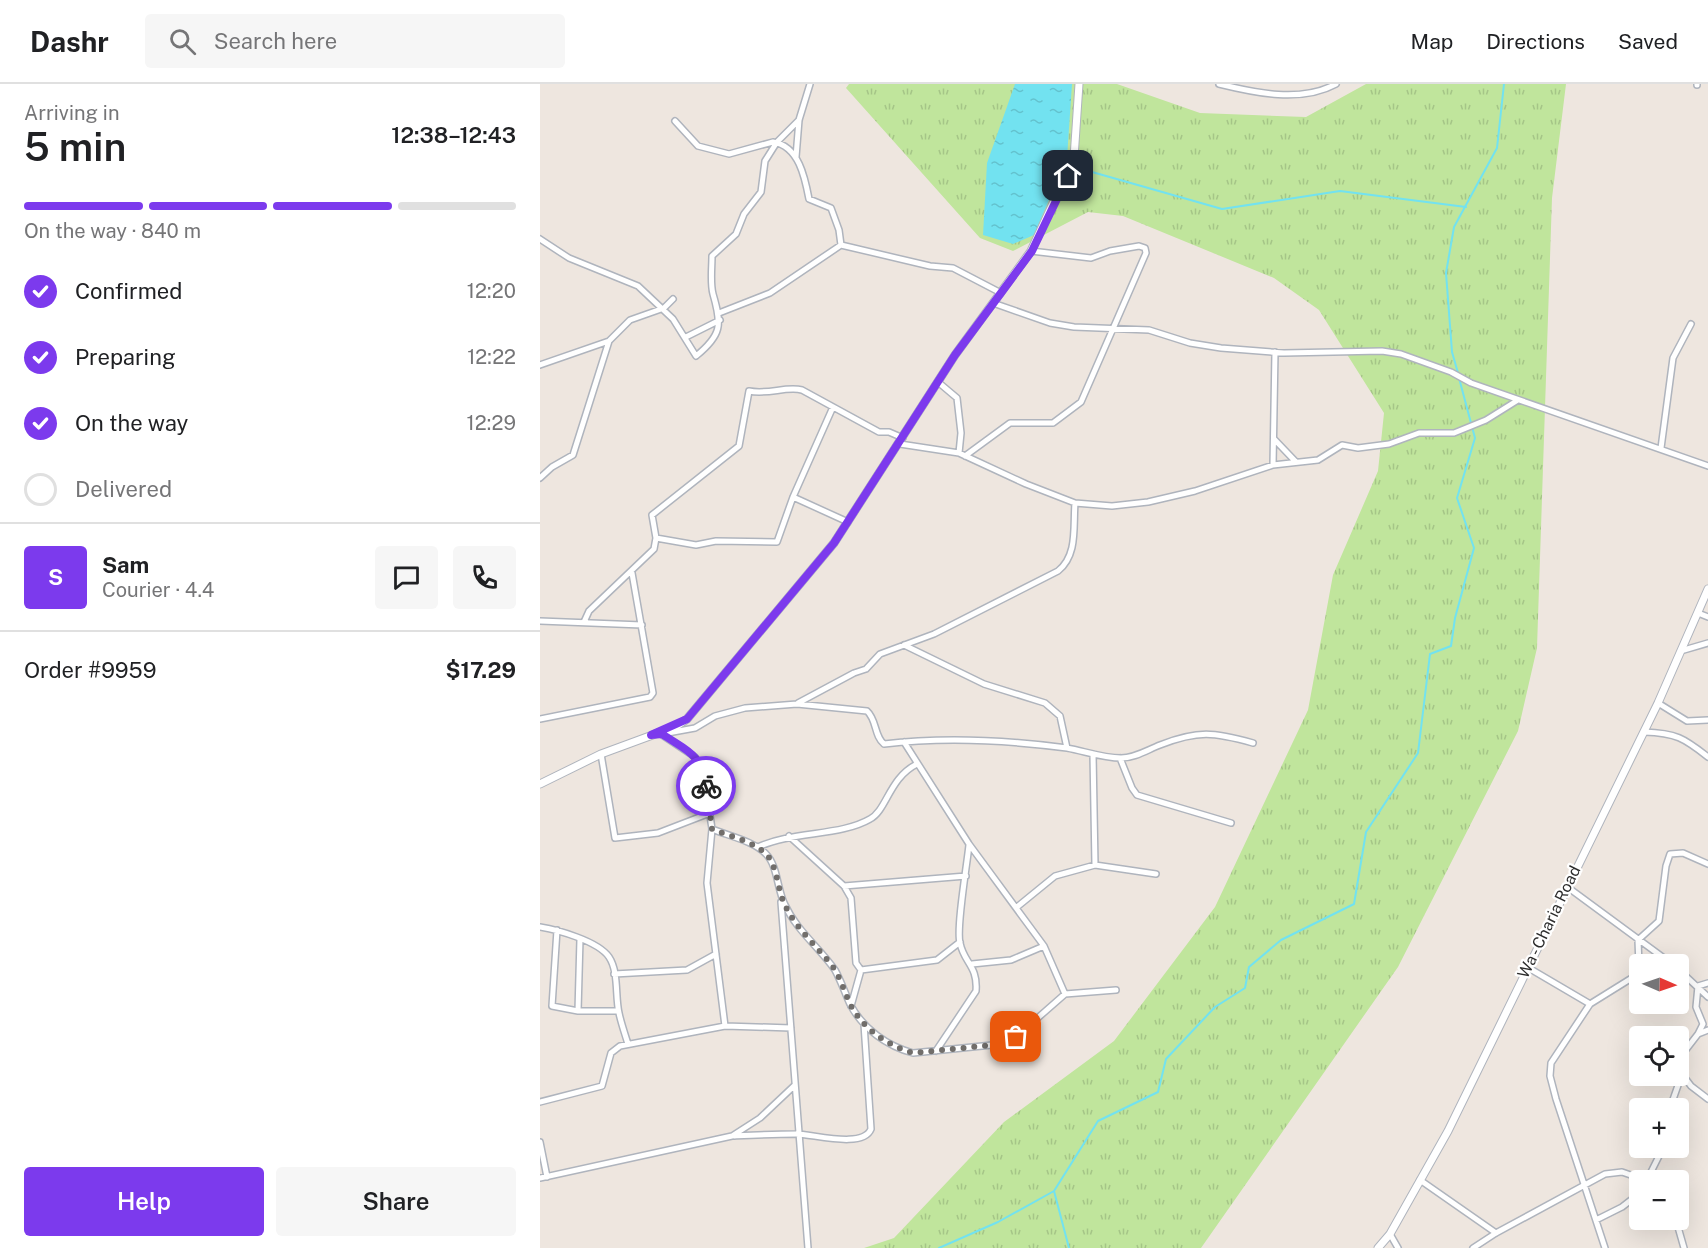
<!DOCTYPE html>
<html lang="en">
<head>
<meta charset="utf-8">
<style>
	body { margin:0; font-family:"Public Sans",sans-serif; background:#f6f6f6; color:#202124; height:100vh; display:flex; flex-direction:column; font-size:22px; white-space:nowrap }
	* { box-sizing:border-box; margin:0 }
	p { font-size:20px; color:#757577 }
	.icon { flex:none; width:33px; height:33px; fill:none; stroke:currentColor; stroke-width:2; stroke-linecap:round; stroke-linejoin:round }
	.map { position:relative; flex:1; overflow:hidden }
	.panel { display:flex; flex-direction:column; background:#fff; width:540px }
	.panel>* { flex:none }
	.needle { width:39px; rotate:92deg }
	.fabs { position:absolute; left:1089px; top:870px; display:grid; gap:12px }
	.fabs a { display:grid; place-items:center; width:60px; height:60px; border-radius:6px; background:#fff; box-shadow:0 6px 24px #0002; font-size:30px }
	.pin { position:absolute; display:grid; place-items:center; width:51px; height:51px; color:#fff; margin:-26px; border-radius:12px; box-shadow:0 3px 9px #0006 }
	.courier { position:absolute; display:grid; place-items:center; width:60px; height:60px; margin:-30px; border:4px solid #7c3aed; border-radius:50%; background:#fff; color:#222; box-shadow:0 2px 8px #0007 }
	.summary em { font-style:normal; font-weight:600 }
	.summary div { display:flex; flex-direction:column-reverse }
	.summary { display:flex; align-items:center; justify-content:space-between; height:102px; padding:0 24px }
	h1 { font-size:39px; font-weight:600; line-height:45px }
	.bar { display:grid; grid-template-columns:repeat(4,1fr); gap:9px 6px; align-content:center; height:72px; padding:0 24px }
	.bar i { height:8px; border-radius:4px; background:#e0e0e0 }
	.bar .current { background:#7c3aed }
	.bar p { grid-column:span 4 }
	.line { display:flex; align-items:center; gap:15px; padding:0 24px; border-top:2px solid #e0e0e0 }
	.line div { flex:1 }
	.round { display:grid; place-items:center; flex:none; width:63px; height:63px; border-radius:6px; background:#f6f6f6 }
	ol { padding:0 24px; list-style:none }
	li { display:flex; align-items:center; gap:18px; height:66px }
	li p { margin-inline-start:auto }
	li .icon { padding:6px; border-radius:50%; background:#7c3aed; color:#fff; stroke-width:4 }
	li:last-child { color:#757577 }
	li i { width:33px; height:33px; border:3px solid #e0e0e0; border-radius:50% }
	.primary-button { display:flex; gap:12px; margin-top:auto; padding:12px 24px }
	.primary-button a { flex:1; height:69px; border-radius:6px; background:#7c3aed; color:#fff; font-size:24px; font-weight:600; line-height:69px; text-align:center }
	.primary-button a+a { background:#f6f6f6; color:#202124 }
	header { display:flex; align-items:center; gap:36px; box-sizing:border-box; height:84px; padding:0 30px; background:#fff; border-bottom:2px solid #e0e0e0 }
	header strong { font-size:28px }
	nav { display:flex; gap:33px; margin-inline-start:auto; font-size:21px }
	.search { width:420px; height:54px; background:#f6f6f6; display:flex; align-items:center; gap:15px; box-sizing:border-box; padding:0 21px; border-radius:6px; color:#757577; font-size:22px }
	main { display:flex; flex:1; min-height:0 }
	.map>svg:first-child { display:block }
</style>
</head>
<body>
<header>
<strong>Dashr</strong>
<div class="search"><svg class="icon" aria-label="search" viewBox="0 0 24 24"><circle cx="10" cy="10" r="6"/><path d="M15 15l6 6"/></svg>Search here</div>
<nav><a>Map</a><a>Directions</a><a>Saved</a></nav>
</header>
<main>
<section class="panel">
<div class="summary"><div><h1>5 min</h1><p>Arriving in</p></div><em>12:38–12:43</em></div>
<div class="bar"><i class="current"></i><i class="current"></i><i class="current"></i><i></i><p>On the way · 840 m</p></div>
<ol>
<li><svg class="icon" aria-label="check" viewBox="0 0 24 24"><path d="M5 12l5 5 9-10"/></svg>Confirmed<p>12:20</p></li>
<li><svg class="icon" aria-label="check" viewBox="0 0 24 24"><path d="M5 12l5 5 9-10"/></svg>Preparing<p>12:22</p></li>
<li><svg class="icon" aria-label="check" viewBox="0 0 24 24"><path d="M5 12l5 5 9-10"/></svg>On the way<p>12:29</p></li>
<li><i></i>Delivered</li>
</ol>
<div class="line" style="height:108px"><b class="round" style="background:#7c3aed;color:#fff">S</b><div><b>Sam</b><p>Courier · 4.4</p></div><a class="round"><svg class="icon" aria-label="chat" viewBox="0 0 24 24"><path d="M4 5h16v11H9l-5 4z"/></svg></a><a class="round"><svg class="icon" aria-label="phone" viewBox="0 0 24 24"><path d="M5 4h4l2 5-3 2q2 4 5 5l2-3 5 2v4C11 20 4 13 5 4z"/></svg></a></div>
<div class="line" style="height:78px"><div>Order #9959</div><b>$17.29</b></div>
<div class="primary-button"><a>Help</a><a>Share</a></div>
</section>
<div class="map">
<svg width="1168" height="1164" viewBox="0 0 1168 1164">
	<defs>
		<pattern id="grass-tufts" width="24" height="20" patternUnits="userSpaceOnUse" patternTransform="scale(1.5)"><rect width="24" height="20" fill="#c0e59c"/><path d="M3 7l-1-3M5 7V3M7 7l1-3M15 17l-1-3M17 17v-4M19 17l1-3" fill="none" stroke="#a5c587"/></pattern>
		<pattern id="water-ripples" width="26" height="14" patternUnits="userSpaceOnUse" patternTransform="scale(1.5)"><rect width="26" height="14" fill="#72e2f0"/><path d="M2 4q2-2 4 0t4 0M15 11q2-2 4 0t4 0" fill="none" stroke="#63c2ce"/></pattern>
	</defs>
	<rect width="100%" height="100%" fill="#eee6df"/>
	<!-- grass -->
	<path fill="url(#grass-tufts)" d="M309,0H577L660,29L766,33L826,0H1026L1012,114L997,564L978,647L858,883L661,1164H324L354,1154L464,1038L574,957L675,823L768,626L793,491L838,387L844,329L779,226L734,194L583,132L548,128L473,167L440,154L306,4Z"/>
	<!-- water -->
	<path fill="url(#water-ripples)" d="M475,0H532L527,74L494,151L473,160L443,151L447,79Z"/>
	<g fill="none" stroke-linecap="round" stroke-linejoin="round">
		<!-- stream -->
		<path stroke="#72e2f0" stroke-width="2" d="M538,84L682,125L800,107L926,123
			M918,289L912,268L906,189L914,143L957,64L964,0
			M514,1107L529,1164
			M399,1164L458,1138L514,1107L558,1037L618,1008L626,975L675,923L705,904L709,883L741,856L814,820L826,748L878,669L890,570L911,562L915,534L934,464L917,414L935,354L919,294"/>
		<defs>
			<path id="street" d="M679,0C716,9 761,19 796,0
				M1157,1V0
				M135,37L158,62L189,70L233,58C259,62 265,94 269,115L291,124L299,146L301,161
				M256,73L259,36L270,0
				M0,155L29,174L98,202L133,235L156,272C182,251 182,241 173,210C170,199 172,184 172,172L196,150L204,130L221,108L225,77L237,58L259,36
				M453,219L510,239L534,243L609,246L650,259L681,264L744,269L842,267L861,270L911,288L931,299L1168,382
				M179,229L230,209L301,161L390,182L413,184L461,209
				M146,253L180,236
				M0,281L69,257L90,236L124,224L133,215
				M398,298L417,314L421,349L419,369
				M734,355L756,378
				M360,360L419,369L486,400L535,419L572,422L608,418L655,407L733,381L778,376L802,361L818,364L849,360L879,349H914L946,336L978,316
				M1121,364L1133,274L1151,240
				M425,372L470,339H513L541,318L606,169L605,164L599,162L570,167L551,174L491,167
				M733,381L735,268
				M0,394L12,383L33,371L69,257
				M253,413L308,438
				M116,454L156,461L176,457L237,458L253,413L293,323
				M1158,529L1168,533
				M0,537L102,541
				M44,538L49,527L114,465L116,454L112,431L199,362L209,307C228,311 246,302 262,306L339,348H349L363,354
				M364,561L444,600L505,619L520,632L527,664
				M1144,566L1168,559
				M258,619L314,589L326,585L340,570L394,550L518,487C538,471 533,443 535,419
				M1118,619L1147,637L1168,636
				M0,635L110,613L113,609L92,489
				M1104,648C1136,649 1144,654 1168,673
				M122,650L155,644L175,632L205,624L257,620L327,627C337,636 334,652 344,660C404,653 466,656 527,664C544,667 563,674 581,674C595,674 607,666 620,661C658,646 674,648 713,659
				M122,651L155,673L163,684L172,745L167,799L185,942
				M364,658L429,760L504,862L525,910L576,906
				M61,670L75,754L118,749L170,729
				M553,670L555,781L616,790
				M580,674L592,704L597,711L691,739
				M172,745C189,752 214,757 226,770C238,782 237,806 245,821C257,847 279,863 295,886C301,897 305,909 310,920C323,945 347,962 373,969L462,960L476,953L525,910
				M249,752L304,802L311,814L316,879L321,886L311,922
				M218,763C253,747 301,752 330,735C347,726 349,694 377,680
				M304,802L426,792
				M1026,802L1132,880
				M241,818L268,1164
				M477,823L515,792L555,781
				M0,843C18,846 58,857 69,873C79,888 75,912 79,929C81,939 85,950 88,960
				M17,846L12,922L38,927H78
				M432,880L471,876L504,862
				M987,883L1050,920
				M1138,885L1168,913
				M321,886L397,876L420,858
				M74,890L147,886L176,870
				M38,927L40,855
				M1158,950L1163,940L1156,923L1158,902L1168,899
				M396,967L436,907C438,882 424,879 420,859C416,844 427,781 429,761
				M1142,990L1141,972L1158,950L1168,946
				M0,1018L62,1002L71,969L80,962L185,942L251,944
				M1130,1024L1142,990L1151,1002L1168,1015
				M194,1052C215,1051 235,1050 256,1050C273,1050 323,1065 331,1045L324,940
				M0,1058L7,1093
				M0,1094L192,1052L220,1034L255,1001
				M880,1096L956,1149
				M1107,1096L1123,1064
				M1056,1136L1082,1123L1100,1109
				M1136,1136L1144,1164
				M850,1150L858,1164
				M933,1164L956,1149L1065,1090L1082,1088L1105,1096
				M1065,1164L1016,1015L1010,992L1011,979L1050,920L1095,892L1099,882L1098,856L1119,837L1126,782L1130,770L1143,769L1168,780"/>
			<path id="secondary" d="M0,700L61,670L137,642L147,635L294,459L415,271L491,167L534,74L539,0
				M838,1164L850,1150L908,1047L1118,619L1168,505"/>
		</defs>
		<!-- street casing -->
		<use href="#street" stroke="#afb4bd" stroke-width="8"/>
		<!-- secondary casing -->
		<use href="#secondary" stroke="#afb4bd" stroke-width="9"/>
		<!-- street -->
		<use href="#street" stroke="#fff" stroke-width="5"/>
		<!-- secondary -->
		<use href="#secondary" stroke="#fff" stroke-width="7"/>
	</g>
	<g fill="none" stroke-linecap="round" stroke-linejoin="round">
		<!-- done -->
		<path stroke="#716e6b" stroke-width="6" stroke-dasharray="0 10.8" d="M166,702L172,745C189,752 213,757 226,770C238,782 237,806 245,821C257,847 279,863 295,886C301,896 305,909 310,920C323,945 347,961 373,969L462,960L476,953"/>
		<!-- route -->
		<path stroke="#7c3aed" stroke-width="8" d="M166,702C161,669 147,667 122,650L111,651L147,635L294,459L415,271L492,167L528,92"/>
	</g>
	<g text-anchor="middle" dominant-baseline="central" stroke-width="4.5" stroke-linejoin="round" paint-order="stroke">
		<!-- street labels -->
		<g font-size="16" fill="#2d2d2d" stroke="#fff">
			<text transform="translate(1009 838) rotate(-64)">Wa - Charia Road</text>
		</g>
	</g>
</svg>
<div class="fabs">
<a><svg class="needle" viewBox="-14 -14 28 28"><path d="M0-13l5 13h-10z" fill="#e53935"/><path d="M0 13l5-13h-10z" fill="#757577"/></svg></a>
<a><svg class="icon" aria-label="locate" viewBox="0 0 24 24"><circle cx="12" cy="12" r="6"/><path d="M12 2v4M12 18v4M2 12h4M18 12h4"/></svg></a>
<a>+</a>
<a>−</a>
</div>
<div class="pin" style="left:476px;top:953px;background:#ea580c"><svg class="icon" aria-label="bag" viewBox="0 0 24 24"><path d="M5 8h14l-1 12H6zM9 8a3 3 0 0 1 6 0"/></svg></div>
<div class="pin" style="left:528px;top:92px;background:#1f2937"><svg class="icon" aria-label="home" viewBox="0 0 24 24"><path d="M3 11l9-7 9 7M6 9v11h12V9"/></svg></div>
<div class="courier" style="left:166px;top:702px"><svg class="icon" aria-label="bike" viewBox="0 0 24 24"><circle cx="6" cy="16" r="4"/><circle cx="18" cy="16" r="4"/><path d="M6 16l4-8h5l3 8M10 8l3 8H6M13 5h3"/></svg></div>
</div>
</main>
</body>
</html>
